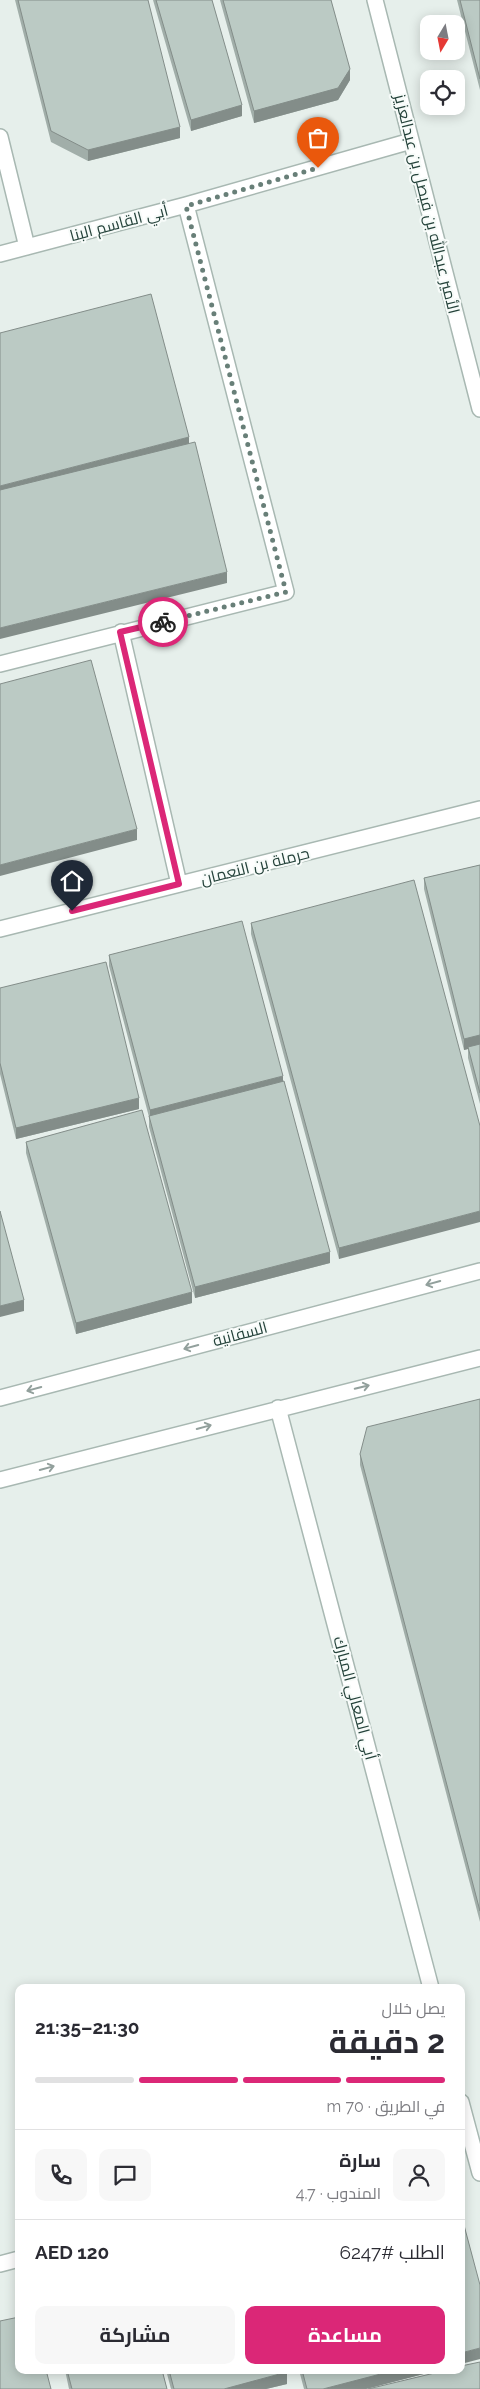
<!DOCTYPE html>
<html lang="ar">
<head>
<meta charset="utf-8">
<style>
	body { margin:0; font-family:Raleway,Cairo,sans-serif; background:#f7f7f7; color:#2b2b33; direction:rtl; height:100vh; display:flex; flex-direction:column; font-size:19px; white-space:nowrap }
	* { box-sizing:border-box; margin:0 }
	p { font-size:16px; color:#7c7c81 }
	.icon { flex:none; width:28px; height:28px; fill:none; stroke:currentColor; stroke-width:2; stroke-linecap:round; stroke-linejoin:round }
	.map { position:relative; flex:1; overflow:hidden; direction:ltr }
	.drawer { position:absolute; left:15px; top:1984px; width:450px; height:390px; display:flex; flex-direction:column; background:#fff; border-radius:10px; box-shadow:0 2px 12px #0003; direction:rtl }
	.drawer>* { flex:none }
	.needle { width:32px; rotate:190deg }
	.fabs { position:absolute; left:420px; top:15px; display:grid; gap:10px }
	.fabs a { display:grid; place-items:center; width:45px; height:45px; border-radius:10px; background:#fff; box-shadow:0 2px 12px #0003; font-size:25px }
	.pin { position:absolute; display:grid; place-items:center; width:42px; height:42px; color:#fff; margin:-51px -21px; border-radius:50% 50% 50% 0; rotate:-45deg; box-shadow:0 0 5px #0007 }
	.pin .icon { rotate:45deg }
	.courier { position:absolute; display:grid; place-items:center; width:50px; height:50px; margin:-25px; border:4px solid #db2777; border-radius:50%; background:#fff; color:#222; box-shadow:0 1px 6px #0007 }
	.overview em { font-style:normal; font-weight:700 }
	.overview div { display:flex; flex-direction:column-reverse }
	.overview { display:flex; align-items:center; justify-content:space-between; height:85px; padding:0 20px }
	h1 { font-size:32px; font-weight:700; line-height:38px }
	.bar { display:grid; grid-template-columns:repeat(4,1fr); gap:8px 5px; align-content:center; height:60px; padding:0 20px }
	.bar i { height:6px; border-radius:4px; background:#e1e1e2 }
	.bar .on { background:#db2777 }
	.bar p { grid-column:span 4 }
	.line { display:flex; align-items:center; gap:12px; padding:0 20px; border-top:1px solid #e1e1e2 }
	.line div { flex:1 }
	.round { display:grid; place-items:center; flex:none; width:52px; height:52px; border-radius:10px; background:#f7f7f7 }
	.primary-button { display:flex; gap:10px; margin-top:auto; padding:10px 20px }
	.primary-button a { flex:1; height:58px; border-radius:10px; background:#db2777; color:#fff; font-size:20px; font-weight:700; line-height:58px; text-align:center }
	.primary-button a+a { background:#f7f7f7; color:#2b2b33 }
	.map>svg:first-child { display:block }
</style>
</head>
<body>
<div class="map">
<svg width="480" height="2389" viewBox="0 0 480 2389">
	<rect width="100%" height="100%" fill="#e6efeb"/>
	<g fill="none" stroke-linecap="round" stroke-linejoin="round">
		<defs>
			<path id="minor" d="M375,0L480,409
				M0,137L27,247
				M0,254L186,205L411,141
				M121,632L179,884
				M0,664L286,592L186,205
				M0,929L480,809
				M0,1398L480,1271
				M278,1408L431,1988
				M0,1480L480,1358
				M461,2102L480,2173
				M0,2264L19,2259"/>
		</defs>
		<!-- minor casing -->
		<use href="#minor" stroke="#a8b8b2" stroke-width="18"/>
		<!-- minor -->
		<use href="#minor" stroke="#fff" stroke-width="15"/>
	</g>
	<!-- wall -->
	<path fill="#a1aea9" d="M15,0H148L180,138L88,161L51,142Z
		M153,0H212L242,116L191,131Z
		M220,0H331L350,80L338,100L254,123Z
		M457,0H480V90Z
		M480,865V1104L468,1058V1049L464,1050L424,889V878Z
		M251,923L480,1126L339,1259L251,934Z
		M109,955L283,1081L330,1263L195,1298L149,1127V1117L109,966Z
		M0,988L139,1109L16,1139L0,1074Z
		M26,1142L192,1303L76,1334L26,1153Z
		M480,1399V1922L360,1465V1454Z
		M65,2370H162L167,2389H69Z
		M166,2370H286L287,2384L266,2389H171Z
		M299,2370H439L366,2389H304Z"/>
	<!-- shaded-wall -->
	<path fill="#838d89" d="M350,69V80L338,100L254,123V111Z
		M242,105V116L191,131V120Z
		M180,127V138L88,161V150Z
		M189,437V448L0,497V486Z
		M227,572V583L0,639V628Z
		M137,829V840L0,876V865Z
		M480,1035V1046L468,1047V1049L464,1050V1039Z
		M283,1076V1087L150,1121V1110Z
		M139,1098V1109L16,1139V1128Z
		M480,1211V1222L339,1259V1248Z
		M330,1252V1263L195,1298V1287Z
		M192,1292V1303L76,1334V1323Z
		M24,1300V1311L0,1317V1306Z
		M480,2348V2359L461,2364V2353Z
		M396,2370H439L366,2389H323Z
		M287,2372V2384L266,2389H224Z"/>
	<!-- building -->
	<path fill="#bbcac4" stroke="#838d89" d="M18,0H148L180,127L88,150L51,131Z
		M156,0H212L242,105L191,120Z
		M223,0H331L350,69L338,88L254,111Z
		M460,0H480V79Z
		M151,294L189,437L0,486V333Z
		M195,442L227,572L0,628V490Z
		M91,660L137,829L0,865V684Z
		M480,865V1035L464,1039L424,878Z
		M414,880L480,1126V1211L339,1248L251,923Z
		M242,921L283,1076L150,1110L109,955Z
		M106,962L139,1098L16,1128L0,1063V988Z
		M480,1044V1093L468,1047Z
		M284,1081L330,1252L195,1287L149,1116Z
		M142,1110L192,1292L76,1323L26,1142Z
		M0,1211L24,1300L0,1306Z
		M480,1399V1911L360,1454L367,1427Z
		M461,2214L480,2285V2348L461,2353Z
		M19,2317V2370H46L51,2389H0V2321Z
		M480,2362V2389H368L447,2370H461V2366Z
		M67,2370H162L167,2389H72Z
		M169,2370H286L287,2372L224,2389H174Z
		M302,2370H396L323,2389H307Z"/>
	<!-- one-way arrows -->
	<defs><path id="oneway-shaft" d="M-6 0H5M1.5-3L5.5 0L1.5 3" fill="none" stroke-width="1.6" stroke-linecap="round" stroke-linejoin="round" transform="scale(1.25)"/></defs>
	<g stroke="#92a09c">
		<use href="#oneway-shaft" transform="translate(433 1283) rotate(165)"/>
		<use href="#oneway-shaft" transform="translate(191 1347) rotate(165)"/>
		<use href="#oneway-shaft" transform="translate(362 1387) rotate(-14)"/>
		<use href="#oneway-shaft" transform="translate(34 1389) rotate(165)"/>
		<use href="#oneway-shaft" transform="translate(204 1427) rotate(-15)"/>
		<use href="#oneway-shaft" transform="translate(47 1468) rotate(-15)"/>
	</g>
	<g fill="none" stroke-linecap="round" stroke-linejoin="round">
		<!-- done -->
		<path stroke="#687f78" stroke-width="5" stroke-dasharray="0 9" d="M163,622L286,592L186,206L318,168"/>
		<!-- route -->
		<path stroke="#db2777" stroke-width="6" d="M72,911L179,884L120,632L163,622"/>
	</g>
	<g text-anchor="middle" dominant-baseline="central" stroke-width="4" stroke-linejoin="round" paint-order="stroke">
		<!-- street labels -->
		<g font-size="16" fill="#24423a" stroke="#f7fbf9">
			<text transform="translate(427 204) rotate(76)">الأمير عبدالله بن فيصل بن عبدالعزيز</text>
			<text transform="translate(119 223) rotate(-15)">أبي القاسم البنا</text>
			<text transform="translate(255 866) rotate(-14)">حرملة بن النعمان</text>
			<text transform="translate(240 1334) rotate(-15)">السفانية</text>
			<text transform="translate(355 1698) rotate(75)">أبي المعالي المبارك</text>
		</g>
	</g>
</svg>
<div class="fabs">
<a><svg class="needle" viewBox="-14 -14 28 28"><path d="M0-13l5 13h-10z" fill="#e53935"/><path d="M0 13l5-13h-10z" fill="#7c7c81"/></svg></a>
<a><svg class="icon" aria-label="locate" viewBox="0 0 24 24"><circle cx="12" cy="12" r="6"/><path d="M12 2v4M12 18v4M2 12h4M18 12h4"/></svg></a>
</div>
<div class="pin" style="left:318px;top:168px;background:#ea580c"><svg class="icon" aria-label="bag" viewBox="0 0 24 24"><path d="M5 8h14l-1 12H6zM9 8a3 3 0 0 1 6 0"/></svg></div>
<div class="pin" style="left:72px;top:911px;background:#1f2937"><svg class="icon" aria-label="home" viewBox="0 0 24 24"><path d="M3 11l9-7 9 7M6 9v11h12V9"/></svg></div>
<div class="courier" style="left:163px;top:622px"><svg class="icon" aria-label="bike" viewBox="0 0 24 24"><circle cx="6" cy="16" r="4"/><circle cx="18" cy="16" r="4"/><path d="M6 16l4-8h5l3 8M10 8l3 8H6M13 5h3"/></svg></div>
<section class="drawer">
<div class="overview"><div><h1>2 دقيقة</h1><p>يصل خلال</p></div><em>21:30–21:35</em></div>
<div class="bar"><i class="on"></i><i class="on"></i><i class="on"></i><i></i><p>في الطريق · 70 m</p></div>
<div class="line" style="height:90px"><a class="round"><svg class="icon" aria-label="person" viewBox="0 0 24 24"><circle cx="12" cy="8" r="4"/><path d="M4 21q1-7 8-7t8 7"/></svg></a><div><b>سارة</b><p>المندوب · 4.7</p></div><a class="round"><svg class="icon" aria-label="chat" viewBox="0 0 24 24"><path d="M4 5h16v11H9l-5 4z"/></svg></a><a class="round"><svg class="icon" aria-label="phone" viewBox="0 0 24 24"><path d="M5 4h4l2 5-3 2q2 4 5 5l2-3 5 2v4C11 20 4 13 5 4z"/></svg></a></div>
<div class="line" style="height:65px"><div>الطلب #6247</div><b>AED 120</b></div>
<div class="primary-button"><a>مساعدة</a><a>مشاركة</a></div>
</section>
</div>
</body>
</html>
